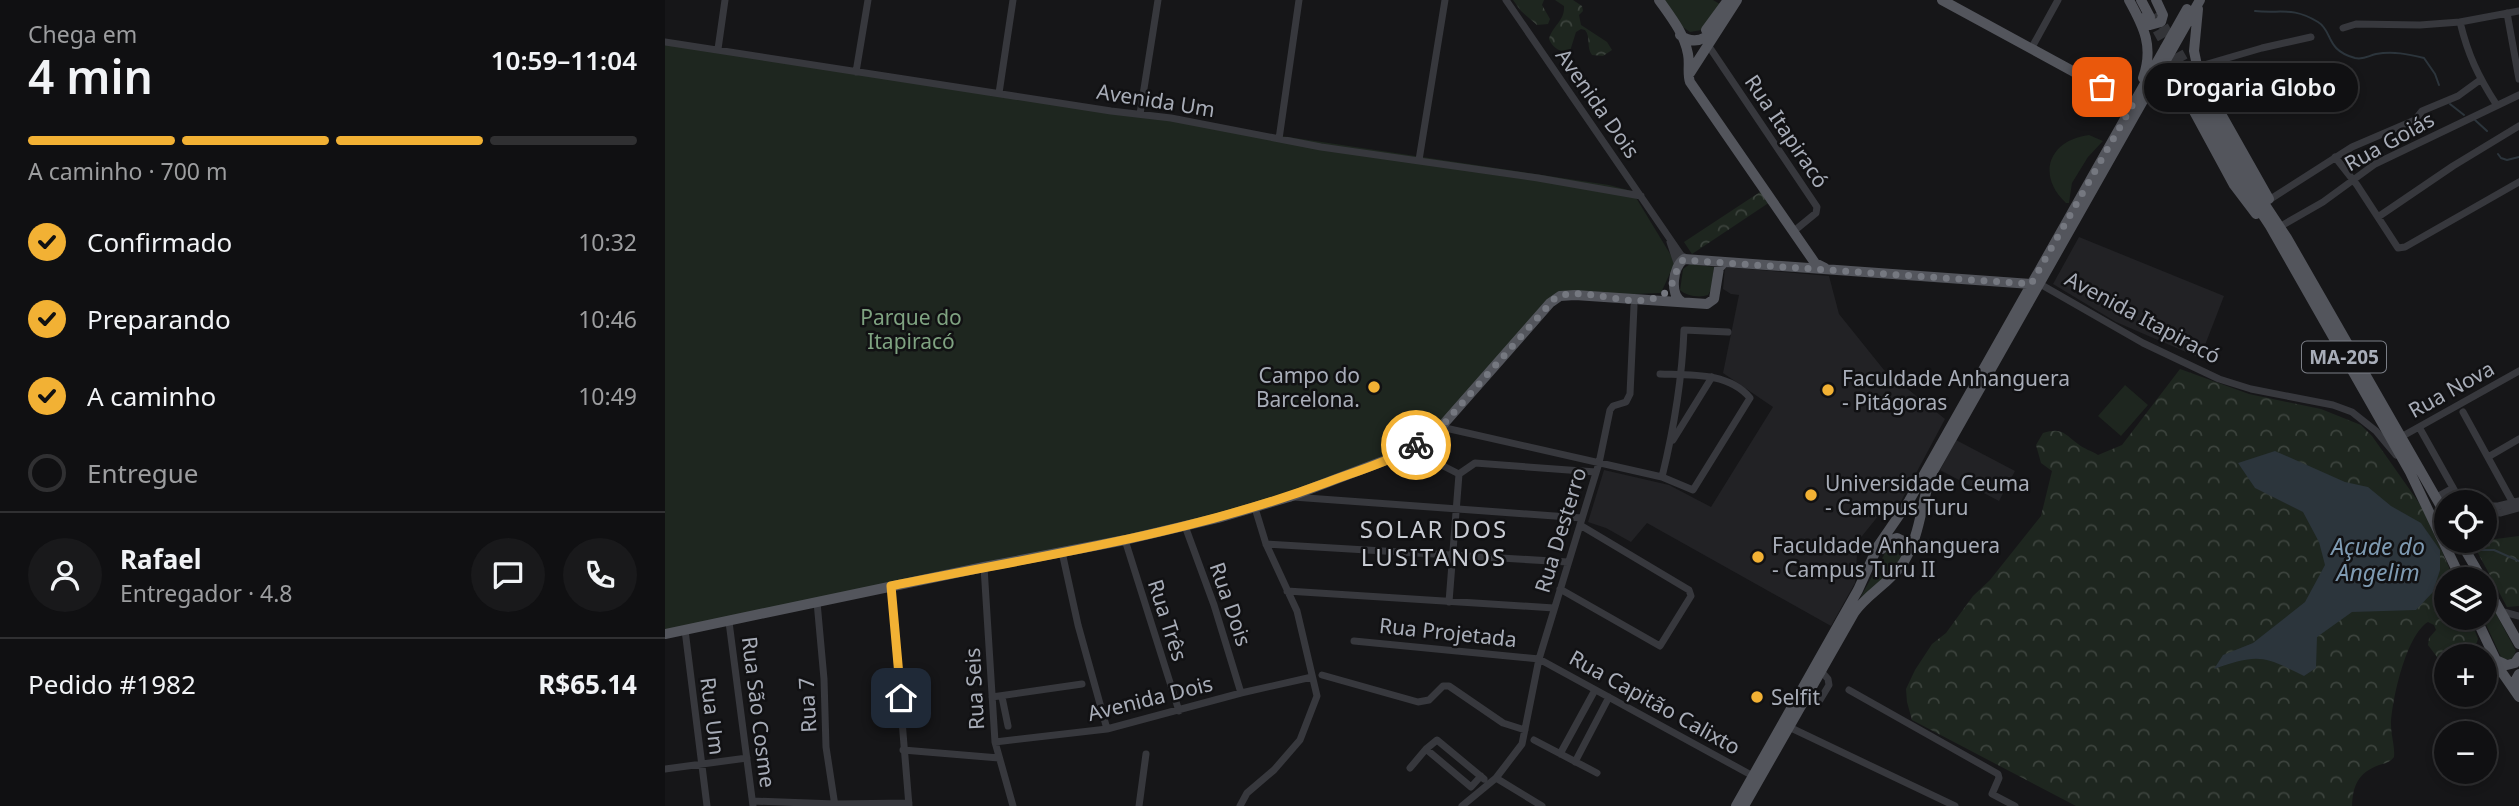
<!DOCTYPE html>
<html lang="pt">
<head>
<meta charset="utf-8">
<style>
	body { margin:0; font-family:"Noto Sans",sans-serif; background:#19191b; color:#f1f3f6; height:100vh; display:flex; flex-direction:column; font-size:26px; white-space:nowrap }
	* { box-sizing:border-box; margin:0 }
	p { font-size:23px; color:#9c9d9f }
	.icon { flex:none; width:38px; height:38px; fill:none; stroke:currentColor; stroke-width:2; stroke-linecap:round; stroke-linejoin:round }
	.map { position:relative; flex:1; overflow:hidden }
	.sheet { display:flex; flex-direction:column; background:#101012; width:665px }
	.sheet>* { flex:none }
	.buttons { position:absolute; left:1769px; top:490px; display:grid; gap:14px }
	.buttons a { display:grid; place-items:center; width:63px; height:63px; border-radius:50%; background:#101012; box-shadow:0 4px 10px #0003,0 0 0 2px #303032; font-size:35px }
	.pin { position:absolute; display:grid; place-items:center; width:60px; height:60px; color:#fff; margin:-30px; border-radius:14px; box-shadow:0 4px 10px #0006 }
	.courier { position:absolute; display:grid; place-items:center; width:70px; height:70px; margin:-35px; border:5px solid #f2b134; border-radius:50%; background:#fff; color:#222; box-shadow:0 2px 9px #0007 }
	.bubble { position:absolute; height:49px; border-radius:24px; background:#101012; box-shadow:0 4px 10px #0003,0 0 0 2px #303032; font-size:23px; font-weight:600; line-height:49px; text-align:center }
	.summary em { font-style:normal; font-weight:600 }
	.summary div { display:flex; flex-direction:column-reverse }
	.summary { display:flex; align-items:center; justify-content:space-between; height:119px; padding:0 28px }
	h1 { font-size:46px; font-weight:600; line-height:52px }
	.bar { display:grid; grid-template-columns:repeat(4,1fr); gap:10px 7px; align-content:center; height:84px; padding:0 28px }
	.bar i { height:9px; border-radius:5px; background:#303032 }
	.bar .current { background:#f2b134 }
	.bar p { grid-column:span 4 }
	.line { display:flex; align-items:center; gap:18px; padding:0 28px; border-top:2px solid #303032 }
	.line div { flex:1 }
	.round { display:grid; place-items:center; flex:none; width:74px; height:74px; border-radius:37px; background:#19191b }
	ol { padding:0 28px; list-style:none }
	li { display:flex; align-items:center; gap:21px; height:77px }
	li p { margin-inline-start:auto }
	li .icon { padding:7px; border-radius:50%; background:#f2b134; color:#111; stroke-width:4 }
	li:last-child { color:#9c9d9f }
	li i { width:38px; height:38px; border:4px solid #303032; border-radius:50% }
	main { display:flex; flex:1; min-height:0 }
	.map>svg:first-child { display:block }
</style>
</head>
<body>
<main>
<section class="sheet">
<div class="summary"><div><h1>4 min</h1><p>Chega em</p></div><em>10:59–11:04</em></div>
<div class="bar"><i class="current"></i><i class="current"></i><i class="current"></i><i></i><p>A caminho · 700 m</p></div>
<ol>
<li><svg class="icon" aria-label="check" viewBox="0 0 24 24"><path d="M5 12l5 5 9-10"/></svg>Confirmado<p>10:32</p></li>
<li><svg class="icon" aria-label="check" viewBox="0 0 24 24"><path d="M5 12l5 5 9-10"/></svg>Preparando<p>10:46</p></li>
<li><svg class="icon" aria-label="check" viewBox="0 0 24 24"><path d="M5 12l5 5 9-10"/></svg>A caminho<p>10:49</p></li>
<li><i></i>Entregue</li>
</ol>
<div class="line" style="height:126px"><a class="round"><svg class="icon" aria-label="person" viewBox="0 0 24 24"><circle cx="12" cy="8" r="4"/><path d="M4 21q1-7 8-7t8 7"/></svg></a><div><b>Rafael</b><p>Entregador · 4.8</p></div><a class="round"><svg class="icon" aria-label="chat" viewBox="0 0 24 24"><path d="M4 5h16v11H9l-5 4z"/></svg></a><a class="round"><svg class="icon" aria-label="phone" viewBox="0 0 24 24"><path d="M5 4h4l2 5-3 2q2 4 5 5l2-3 5 2v4C11 20 4 13 5 4z"/></svg></a></div>
<div class="line" style="height:91px"><div>Pedido #1982</div><b>R$65.14</b></div>
</section>
<div class="map">
<svg width="1854" height="806" viewBox="0 0 1854 806">
	<defs>
		<pattern id="forest-crowns" width="20" height="18" patternUnits="userSpaceOnUse" patternTransform="scale(1.75)"><rect width="20" height="18" fill="#1e261f"/><path d="M2 6a3 3 0 1 1 6 0M12 15a3 3 0 1 1 6 0" fill="none" stroke="#3c433d"/></pattern>
	</defs>
	<rect width="100%" height="100%" fill="#161618"/>
	<!-- built -->
	<path fill="#222225" d="M1414,237L1559,296L1535,358L1451,322L1388,284Z
		M1060,267L1164,276L1174,314L1219,370L1280,419L1233,507L1214,515L1193,541L1190,583L1166,626L982,523L966,542L941,528L923,522L939,470L1004,485L1046,507L1108,407L1058,373L1074,295L1066,294L1058,289Z
		M1291,440L1350,471L1334,501L1275,470Z"/>
	<!-- green -->
	<path fill="#1e261f" d="M997,0H1048L1055,4L1037,30L1025,32L1016,26Z
		M0,44L944,185L967,191L1010,262L996,293L894,297L776,427L729,457L607,498L521,524L0,633Z
		M1424,135L1438,141L1423,157L1407,183L1404,203H1401C1371,175 1384,140 1424,135Z
		M1025,264L1049,267L1046,290L1043,295C1035,298 1021,296 1015,290L1018,269Z
		M1460,385L1483,405L1456,436L1433,416Z
		M1230,542L1238,546C1238,568 1212,585 1195,598L1224,546Z
		M1820,593L1851,651L1847,659H1839L1836,657L1818,618H1820Z"/>
	<!-- forest -->
	<path fill="url(#forest-crowns)" d="M848,0H879L877,5L885,19L883,24L872,25L856,11Z
		M890,0H908L917,6L918,11L914,15L916,25L942,42L947,50L938,56L927,55C921,47 926,37 920,30L916,29L911,32L905,51C895,53 888,48 884,39C888,25 900,21 899,6Z
		M1098,190L1105,202L1027,254L1019,242Z
		M1515,369L1584,394L1656,409L1696,425L1707,436L1759,510L1789,579H1782V618H1805L1813,639L1807,656H1782L1781,669L1763,645L1764,638L1771,630L1769,625L1763,622C1741,635 1727,700 1726,724C1726,736 1730,746 1729,757C1724,763 1721,763 1714,765C1693,773 1688,785 1687,806H1411L1247,720L1242,702L1241,689L1250,670L1267,644L1281,633L1308,596L1325,580L1376,516L1387,471L1376,463L1371,445L1378,433C1396,427 1399,433 1413,444C1419,449 1427,451 1433,455L1457,445Z
		M1854,536V606L1842,607L1807,542Z"/>
	<!-- water -->
	<path fill="#2c353c" d="M1610,451L1680,482L1703,487L1726,506L1756,523L1775,550V570L1768,592L1751,610L1687,612L1652,637L1651,668L1639,676C1597,655 1593,654 1549,669L1558,655L1588,643L1640,602L1660,565L1654,542L1638,512L1590,488L1573,463Z"/>
	<g fill="none" stroke-linecap="round" stroke-linejoin="round">
		<!-- stream -->
		<path stroke="#2c353c" stroke-width="2" d="M1590,11C1615,14 1627,6 1653,22C1668,31 1660,50 1690,58C1699,60 1703,56 1711,54C1728,51 1743,54 1759,58L1770,74L1774,85
			M1785,104L1799,115
			M1810,120L1822,131
			M1833,154L1836,158L1842,160L1854,157
			M1809,550H1829L1854,561"/>
		<!-- major-tunnel -->
		<path stroke="#333438" stroke-width="10" stroke-dasharray="10 5" stroke-linecap="butt" d="M1491,13L1525,73
			M1485,17L1517,74"/>
		<!-- minor -->
		<path stroke="#37383d" stroke-width="7" d="M841,0L1016,255L1023,259
			M1842,13L1854,79
			M1795,22C1803,55 1813,76 1831,104
			M1678,28L1691,24L1755,25L1795,22L1854,11
			M0,42L446,111L506,118L656,147L873,178L976,196
			M1043,45L1152,207L1151,213L1129,231
			M53,49L60,0
			M1366,49L1393,0
			M1532,67L1597,48L1646,37
			M191,72L203,0
			M334,93L348,0
			M475,114L493,0
			M614,139L634,0
			M1670,157L1692,185L1733,248L1740,247L1854,182
			M754,160L780,0
			M1604,200L1687,147L1750,120L1757,111L1793,96L1815,80
			M1713,217L1788,166L1854,126
			M1616,226L1658,202L1710,164L1854,95
			M1005,242L1013,266
			M1375,284L1478,343L1554,379L1586,389L1668,405L1687,412L1711,431L1731,455
			M1798,412L1848,503
			M776,427L997,477L1028,490L1085,398C1064,372 1024,375 995,374
			M1754,427L1796,502
			M1736,437L1854,371
			M1008,440L1047,377
			M745,449L794,474
			M730,457L763,460
			M1823,457L1854,439
			M794,474L810,463L931,472
			M997,477C1009,428 1017,380 1019,330L1063,332
			M628,497L917,518
			M1770,498L1788,488
			M1820,506H1833L1854,501
			M1820,512L1835,513L1854,508
			M520,526L549,605L576,693
			M460,540L514,711
			M601,544L903,562
			M397,552L413,625L442,729
			M319,567L330,742L348,806
			M226,586L244,806
			M895,589L995,646L1026,596L1024,590L915,525
			M622,591L889,608
			M152,602L159,679L161,747L170,806
			M784,602L794,474
			M1835,611L1854,616
			M64,622L88,806
			M20,630L42,806
			M689,641L874,659L1088,776
			M657,675L753,702L764,700L778,686H784L838,723L860,730
			M1184,690L1333,774L1334,778L1327,794L1350,806
			M327,697L417,684
			M337,697L343,726
			M1140,699L1155,700L1164,685L1163,679L1156,671
			M1124,727L1290,806
			M869,740L932,773
			M330,742L442,729L576,693L647,677
			M761,749L772,740L819,779
			M238,750L334,758
			M895,754L930,690
			M910,762L944,697
			M745,768L761,749L806,787L816,776
			M0,769L82,758
			M831,778L877,806
			M88,801L170,804L244,803
			M474,806L481,754
			M575,806L582,793L609,770L635,740L652,696L632,611L601,544L590,508
			M797,806L831,778L857,744L874,659L934,463L945,410L948,406L961,402L965,394L969,306"/>
		<!-- major -->
		<path stroke="#53555c" stroke-width="10" d="M994,0C1006,17 1019,33 1023,54C1025,64 1022,73 1025,82L1150,263L1160,268
			M1277,0L1468,104
			M1464,0C1479,27 1489,47 1478,78
			M1476,0L1485,17
			M1533,9L1529,51L1534,75L1604,199
			M1476,18L1485,25L1496,22L1498,15L1491,0
			M1041,30L1063,0
			M1015,35C1034,49 1048,33 1060,18
			M1025,73L1072,0
			M1525,73L1587,185L1622,238L1782,517
			M1533,73L1528,67L1519,66L1513,69L1511,78L1569,185L1591,214
			M1519,77L1580,188L1605,226L1745,472L1796,579
			M1486,89C1497,82 1506,80 1516,90
			M1017,302C1004,294 1008,267 1019,259L1366,284
			M1795,541L1817,579
			M1217,549L1223,541L1232,538L1240,542L1243,553
			M1820,584L1854,644
			M1811,618L1836,671L1854,697
			M0,634L319,567L460,540L553,518L624,497L729,457L776,427L885,303L895,296L910,295L1042,304L1049,299L1054,268L1059,262
			M1831,660L1842,665L1850,663L1854,657
			M1851,692L1849,683L1854,674
			M1071,806L1193,590L1213,546L1244,501L1522,9
			M1079,806L1189,613C1202,594 1225,583 1238,563C1255,537 1256,504 1266,475L1535,0"/>
	</g>
	<g fill="none" stroke-linecap="round" stroke-linejoin="round">
		<!-- done -->
		<path stroke="#757880" stroke-width="7" stroke-dasharray="0 12.6" d="M751,445L776,427L890,298C920,283 971,314 1000,293C1011,284 1009,269 1018,260L1366,284L1468,104L1437,87"/>
		<!-- route -->
		<path stroke="#f2b134" stroke-width="9" d="M236,698L226,586C373,556 522,535 663,482C692,471 724,462 751,445"/>
	</g>
	<!-- markers -->
	<g fill="#f2b134" stroke="#111113" stroke-width="2.5">
		<circle cx="709" cy="387" r="7"/>
		<circle cx="1163" cy="390" r="7"/>
		<circle cx="1146" cy="495" r="7"/>
		<circle cx="1093" cy="557" r="7"/>
		<circle cx="1092" cy="697" r="7"/>
	</g>
	<g text-anchor="middle" dominant-baseline="central" stroke-width="5" stroke-linejoin="round" paint-order="stroke">
		<!-- shield labels -->
		<rect fill="#111113" stroke="#7b7e86" stroke-width="2" x="1637" y="341.5" width="84" height="31" rx="5"/>
		<g font-size="19" font-weight="bold" fill="#a8adb8">
			<text x="1679" y="357">MA-205</text>
		</g>
		<!-- street labels -->
		<g font-size="21" fill="#a8adb8" stroke="#111113">
			<text transform="translate(491 100) rotate(9)">Avenida Um</text>
			<text transform="translate(933 103) rotate(55)">Avenida Dois</text>
			<text transform="translate(1122 131) rotate(56)">Rua Itapiracó</text>
			<text transform="translate(1724 141) rotate(-29)">Rua Goiás</text>
			<text transform="translate(1478 317) rotate(28)">Avenida Itapiracó</text>
			<text transform="translate(1786 389) rotate(-29)">Rua Nova</text>
			<text transform="translate(895 530) rotate(-73)">Rua Desterro</text>
			<text transform="translate(566 604) rotate(71)">Rua Dois</text>
			<text transform="translate(503 620) rotate(72)">Rua Três</text>
			<text transform="translate(783 632) rotate(6)">Rua Projetada</text>
			<text transform="translate(309 689) rotate(-93)">Rua Seis</text>
			<text transform="translate(485 698) rotate(-14)">Avenida Dois</text>
			<text transform="translate(990 702) rotate(29)">Rua Capitão Calixto</text>
			<text transform="translate(142 705) rotate(-93)">Rua 7</text>
			<text transform="translate(94 712) rotate(83)">Rua São Cosme</text>
			<text transform="translate(48 716) rotate(83)">Rua Um</text>
		</g>
		<!-- park labels -->
		<g font-size="21" fill="#7fa381" stroke="#111113">
			<text x="246" y="317">Parque do<tspan x="246" dy="24">Itapiracó</tspan></text>
		</g>
		<!-- poi labels -->
		<g font-size="21" fill="#a8adb8" stroke="#111113" text-anchor="start">
			<text x="695" y="375" text-anchor="end">Campo do<tspan x="695" dy="24">Barcelona.</tspan></text>
			<text x="1177" y="378">Faculdade Anhanguera<tspan x="1177" dy="24">- Pitágoras</tspan></text>
			<text x="1160" y="483">Universidade Ceuma<tspan x="1160" dy="24">- Campus Turu</tspan></text>
			<text x="1107" y="545">Faculdade Anhanguera<tspan x="1107" dy="24">- Campus Turu II</tspan></text>
			<text x="1106" y="697">Selfit</text>
		</g>
		<!-- water labels -->
		<g font-size="23" font-style="italic" fill="#7f9bb3" stroke="#111113">
			<text x="1713" y="546">Açude do<tspan x="1713" dy="26">Angelim</tspan></text>
		</g>
		<!-- quarter labels -->
		<g font-size="24" letter-spacing="2" fill="#c9ccd4" stroke="#111113">
			<text x="769" y="528">SOLAR DOS<tspan x="769" dy="28">LUSITANOS</tspan></text>
		</g>
	</g>
</svg>
<div class="buttons">
<a><svg class="icon" aria-label="locate" viewBox="0 0 24 24"><circle cx="12" cy="12" r="6"/><path d="M12 2v4M12 18v4M2 12h4M18 12h4"/></svg></a>
<a><svg class="icon" aria-label="layers" viewBox="0 0 24 24"><path d="M12 4l9 5-9 5-9-5zM3 14l9 5 9-5"/></svg></a>
<a>+</a>
<a>−</a>
</div>
<div class="pin" style="left:1437px;top:87px;background:#ea580c"><svg class="icon" aria-label="bag" viewBox="0 0 24 24"><path d="M5 8h14l-1 12H6zM9 8a3 3 0 0 1 6 0"/></svg></div>
<div class="pin" style="left:236px;top:698px;background:#1f2937"><svg class="icon" aria-label="home" viewBox="0 0 24 24"><path d="M3 11l9-7 9 7M6 9v11h12V9"/></svg></div>
<div class="courier" style="left:751px;top:445px"><svg class="icon" aria-label="bike" viewBox="0 0 24 24"><circle cx="6" cy="16" r="4"/><circle cx="18" cy="16" r="4"/><path d="M6 16l4-8h5l3 8M10 8l3 8H6M13 5h3"/></svg></div>
<div class="bubble" style="left:1479px;top:63px;width:214px">Drogaria Globo</div>
</div>
</main>
</body>
</html>
